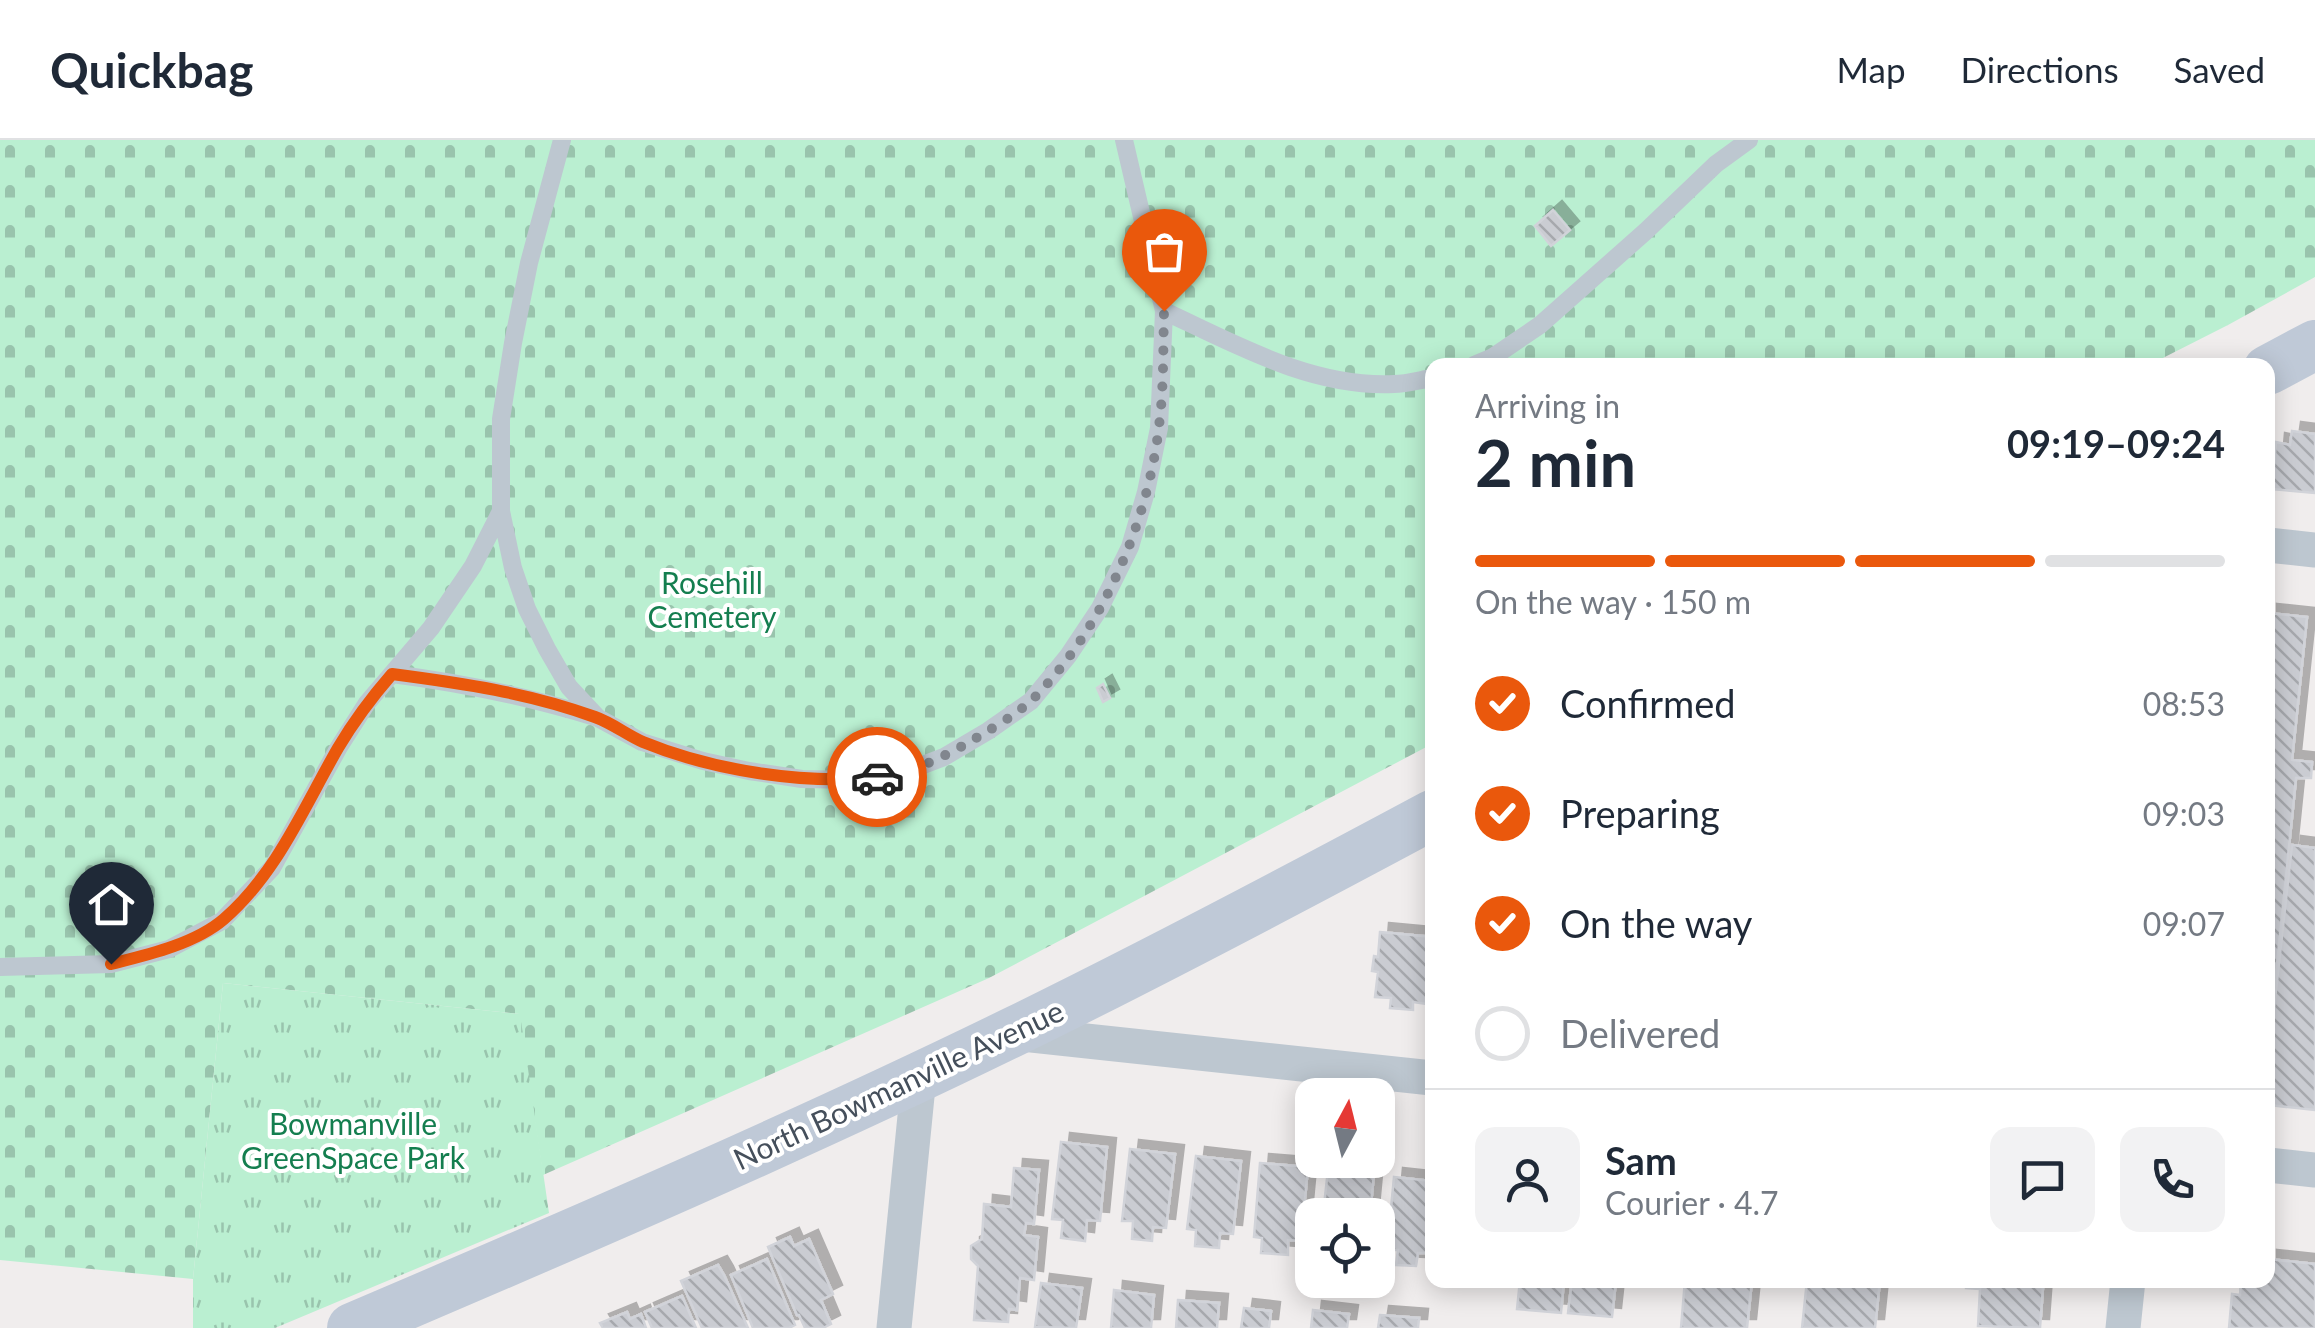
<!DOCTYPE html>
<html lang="en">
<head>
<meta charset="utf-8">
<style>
	body { margin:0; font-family:Lato,sans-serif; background:#f2f2f3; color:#1f2937; height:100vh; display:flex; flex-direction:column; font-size:38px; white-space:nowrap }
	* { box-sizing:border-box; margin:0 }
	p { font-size:32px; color:#747a83 }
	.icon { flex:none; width:55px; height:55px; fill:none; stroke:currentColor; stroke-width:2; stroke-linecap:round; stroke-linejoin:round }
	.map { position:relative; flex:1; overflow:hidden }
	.panel { position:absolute; left:1425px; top:218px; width:850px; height:930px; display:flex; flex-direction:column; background:#fff; border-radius:20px; box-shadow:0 5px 25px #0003 }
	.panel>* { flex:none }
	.needle { width:65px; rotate:7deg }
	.fabs { position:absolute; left:1295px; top:938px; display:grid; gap:20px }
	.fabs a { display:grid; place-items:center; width:100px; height:100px; border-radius:20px; background:#fff; box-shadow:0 5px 25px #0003; font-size:50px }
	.pin { position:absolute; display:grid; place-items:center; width:85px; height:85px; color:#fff; margin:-102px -42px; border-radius:50% 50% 50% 0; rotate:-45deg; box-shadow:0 0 10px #0007 }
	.pin .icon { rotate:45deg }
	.courier { position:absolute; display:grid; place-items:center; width:100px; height:100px; margin:-50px; border:8px solid #ea580c; border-radius:50%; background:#fff; color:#222; box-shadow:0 2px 12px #0007 }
	.head em { font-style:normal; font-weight:700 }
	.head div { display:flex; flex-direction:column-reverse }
	.head { display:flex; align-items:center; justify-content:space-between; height:170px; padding:0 50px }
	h1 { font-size:65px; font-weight:700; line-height:75px }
	.bar { display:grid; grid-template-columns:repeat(4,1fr); gap:15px 10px; align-content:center; height:120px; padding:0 50px }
	.bar i { height:12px; border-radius:8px; background:#e0e1e3 }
	.bar .current { background:#ea580c }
	.bar p { grid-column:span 4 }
	.line { display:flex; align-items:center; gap:25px; padding:0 50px; border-top:2px solid #e0e1e3 }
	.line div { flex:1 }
	.round { display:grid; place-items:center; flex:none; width:105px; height:105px; border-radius:20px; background:#f2f2f3 }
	ol { padding:0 50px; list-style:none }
	li { display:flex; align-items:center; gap:30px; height:110px }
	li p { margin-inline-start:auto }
	li .icon { padding:10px; border-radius:50%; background:#ea580c; color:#fff; stroke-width:4 }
	li:last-child { color:#747a83 }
	li i { width:55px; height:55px; border:5px solid #e0e1e3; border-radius:50% }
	header { display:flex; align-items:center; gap:60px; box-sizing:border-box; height:140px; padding:0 50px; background:#fff; border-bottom:2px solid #e0e1e3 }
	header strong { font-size:48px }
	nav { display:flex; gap:55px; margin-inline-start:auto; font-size:35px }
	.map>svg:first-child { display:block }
</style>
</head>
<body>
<header>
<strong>Quickbag</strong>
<nav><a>Map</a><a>Directions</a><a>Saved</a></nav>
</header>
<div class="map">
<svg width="2315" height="1188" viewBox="0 0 2315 1188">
	<defs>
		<pattern id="cemetery-stones" width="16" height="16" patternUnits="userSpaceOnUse" patternTransform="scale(2.5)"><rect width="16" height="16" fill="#baefd1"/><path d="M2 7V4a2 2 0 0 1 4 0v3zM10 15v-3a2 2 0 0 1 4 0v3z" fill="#99c4ad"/></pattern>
		<pattern id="park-tufts" width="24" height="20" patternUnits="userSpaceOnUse" patternTransform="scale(2.5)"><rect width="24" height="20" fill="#baefd1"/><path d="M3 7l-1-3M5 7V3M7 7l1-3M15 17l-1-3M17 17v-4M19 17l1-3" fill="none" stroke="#99c4ad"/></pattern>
		<pattern id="building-back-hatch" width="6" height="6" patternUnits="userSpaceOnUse" patternTransform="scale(2.5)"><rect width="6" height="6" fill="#caccd2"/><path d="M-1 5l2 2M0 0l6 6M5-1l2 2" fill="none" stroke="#a6a8ad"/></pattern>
		<filter id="shadow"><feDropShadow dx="9" dy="-9" stdDeviation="0" flood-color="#0004"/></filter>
	</defs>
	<rect width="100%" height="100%" fill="#f0eded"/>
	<!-- cemetery -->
	<path fill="url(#cemetery-stones)" d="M0,0H2315V137L2228,185L2149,225H1432V604L989,838L543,1035L519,874L223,843L193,1139L0,1120Z"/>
	<!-- park -->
	<path fill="url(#park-tufts)" d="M223,843L520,874L549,1073L275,1188H193V1139Z"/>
	<!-- building -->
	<path fill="url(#building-back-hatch)" stroke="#d1d3d9" stroke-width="2.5" filter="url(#shadow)" d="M1553,70L1570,90L1551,106L1535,86Z
		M2292,291L2315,294V353L2272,349L2276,302L2290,305Z
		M2268,473L2307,477L2292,620L2312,622L2311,638H2296L2268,912Z
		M1103,544L1110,558L1103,562L1097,548Z
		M2292,705L2315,708V970L2268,965V923Z
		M1380,792L1432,797V874L1427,873V864L1413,862V870L1390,868L1391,858L1375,857L1378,832L1372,831L1374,816L1378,817Z
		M1061,1002L1107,1007L1100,1081L1087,1080L1085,1101L1061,1098L1063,1080L1052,1079Z
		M1130,1009L1175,1014L1166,1088L1153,1087L1152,1101L1132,1099L1133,1081H1122Z
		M1196,1016L1241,1021L1233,1094L1220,1093L1219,1108L1195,1106L1196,1090L1187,1089Z
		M1260,1023L1308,1027L1301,1101L1288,1100V1115L1261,1113L1262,1098L1254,1097Z
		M1014,1028L1039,1030L1034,1084L1026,1083L1024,1095L1038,1097L1034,1140L1020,1138L1017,1170L1009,1169L1008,1182L974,1180L978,1126L971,1119V1106L982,1099L984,1064L1011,1067Z
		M1328,1029L1374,1033L1370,1075H1323Z
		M1394,1037L1432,1041L1431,1113H1418L1416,1126L1396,1125L1398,1110H1387Z
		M790,1097L794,1106L809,1099L833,1154L821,1160L831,1184L823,1188H805L799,1175H797L768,1107Z
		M767,1119L795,1185L789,1188H753L731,1135Z
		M2268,1119L2315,1124V1188H2229L2232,1154L2240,1155L2241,1140H2268Z
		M718,1125L724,1135L748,1188H702L681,1141Z
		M1520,1140H1564L1561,1173L1517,1169Z
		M1572,1140H1616L1612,1177L1568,1173Z
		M1685,1140H1752L1747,1188H1681Z
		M1807,1140H1880L1875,1188H1802Z
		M1966,1140H2038V1147H2043L2040,1188L1978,1186L1980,1149L1966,1148Z
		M1041,1143L1082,1148L1076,1188L1035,1187Z
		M1114,1150L1154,1155L1151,1188H1111Z
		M682,1156L696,1188H652L645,1172Z
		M1178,1160L1219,1163L1217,1188H1176Z
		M1244,1168L1271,1171L1269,1188H1241Z
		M1313,1170L1349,1174L1347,1188H1311Z
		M627,1172L630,1179L641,1174L646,1188H603L600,1183Z
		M1380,1175L1419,1178L1418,1188H1378Z"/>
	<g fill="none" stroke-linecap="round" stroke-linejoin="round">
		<!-- lane -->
		<path stroke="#bdc7d0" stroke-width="18" d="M1164,171C1235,204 1312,248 1394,244C1406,244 1420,240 1432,238
			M1474,225L1493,217L1540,185L1646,91L1716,24L1749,0
			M501,371L513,428L527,469L547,509L569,547L598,578L642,602L703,621L749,631L802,639L853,640L894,636L944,617L988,591L1031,561L1068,516L1100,468L1130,407L1146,352L1159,288L1164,171L1124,0
			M392,534C463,543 530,557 598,578
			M0,827L111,824L169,809L222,781L272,728L339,607L367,563L431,488L473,426L501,371V279L513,203L529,123L562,0"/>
		<!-- street -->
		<path stroke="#bdc7d0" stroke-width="35" d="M2268,405L2315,410
			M1012,893L1432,938
			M2268,1025L2315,1030
			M894,1188L919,936
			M2123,1188L2128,1140"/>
		<!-- secondary -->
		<path stroke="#bfc9d7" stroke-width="50" d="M2268,230L2315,205
			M352,1188C575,1093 798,997 1015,891C1156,822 1294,749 1432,675"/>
	</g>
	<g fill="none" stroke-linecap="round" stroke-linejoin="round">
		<!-- done -->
		<path stroke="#81868e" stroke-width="10" stroke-dasharray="0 18" d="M877,637C913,633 946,616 976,598C995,587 1017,574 1033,559C1102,490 1148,383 1159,286C1164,248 1163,209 1164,171"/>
		<!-- route -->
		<path stroke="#ea580c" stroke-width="12" d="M111,824C147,815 195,804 224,779C277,733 304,667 338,608C354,581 372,557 392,534C461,543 530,553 595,577C612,583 627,595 643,602C711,630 804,645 877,637"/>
	</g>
	<g text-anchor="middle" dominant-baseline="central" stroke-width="8" stroke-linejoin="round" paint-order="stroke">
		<!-- park labels -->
		<g font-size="30" fill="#147e4f" stroke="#fff">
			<text x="712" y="442">Rosehill<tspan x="712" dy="34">Cemetery</tspan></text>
			<text x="353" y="983">Bowmanville<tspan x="353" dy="34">GreenSpace Park</tspan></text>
		</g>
		<!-- street labels -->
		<g font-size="30" fill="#454f5b" stroke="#fff">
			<text transform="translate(898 944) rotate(-25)">North Bowmanville Avenue</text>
		</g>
	</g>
</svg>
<div class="fabs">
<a><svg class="needle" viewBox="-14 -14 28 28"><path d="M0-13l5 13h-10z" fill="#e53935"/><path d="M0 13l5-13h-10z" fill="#747a83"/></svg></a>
<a><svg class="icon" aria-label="locate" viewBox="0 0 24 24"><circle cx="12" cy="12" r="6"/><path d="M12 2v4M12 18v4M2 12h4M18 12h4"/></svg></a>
</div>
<div class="pin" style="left:1164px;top:171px;background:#ea580c"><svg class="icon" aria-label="bag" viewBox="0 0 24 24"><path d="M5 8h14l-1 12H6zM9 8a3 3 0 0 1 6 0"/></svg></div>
<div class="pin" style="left:111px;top:824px;background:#1f2937"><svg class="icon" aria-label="home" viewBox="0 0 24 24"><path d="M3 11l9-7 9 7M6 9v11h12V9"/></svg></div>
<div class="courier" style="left:877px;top:637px"><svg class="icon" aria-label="car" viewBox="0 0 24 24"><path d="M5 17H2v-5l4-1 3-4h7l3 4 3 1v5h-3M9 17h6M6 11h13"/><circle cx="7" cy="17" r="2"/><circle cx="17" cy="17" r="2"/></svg></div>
<section class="panel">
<div class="head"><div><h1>2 min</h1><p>Arriving in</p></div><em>09:19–09:24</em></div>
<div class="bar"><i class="current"></i><i class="current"></i><i class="current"></i><i></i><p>On the way · 150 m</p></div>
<ol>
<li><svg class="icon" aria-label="check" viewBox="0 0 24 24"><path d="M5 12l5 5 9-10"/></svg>Confirmed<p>08:53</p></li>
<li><svg class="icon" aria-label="check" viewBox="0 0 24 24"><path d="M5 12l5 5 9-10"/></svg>Preparing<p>09:03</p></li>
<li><svg class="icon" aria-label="check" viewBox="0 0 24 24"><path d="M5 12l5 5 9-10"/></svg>On the way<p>09:07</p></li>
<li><i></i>Delivered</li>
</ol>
<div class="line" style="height:180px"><a class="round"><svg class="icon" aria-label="person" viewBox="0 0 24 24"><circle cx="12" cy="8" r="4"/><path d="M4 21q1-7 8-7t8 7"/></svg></a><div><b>Sam</b><p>Courier · 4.7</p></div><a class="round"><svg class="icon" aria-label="chat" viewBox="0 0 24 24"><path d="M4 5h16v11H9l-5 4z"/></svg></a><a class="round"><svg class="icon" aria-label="phone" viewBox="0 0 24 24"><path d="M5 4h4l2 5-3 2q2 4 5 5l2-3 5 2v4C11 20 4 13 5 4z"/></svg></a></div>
</section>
</div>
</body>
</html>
